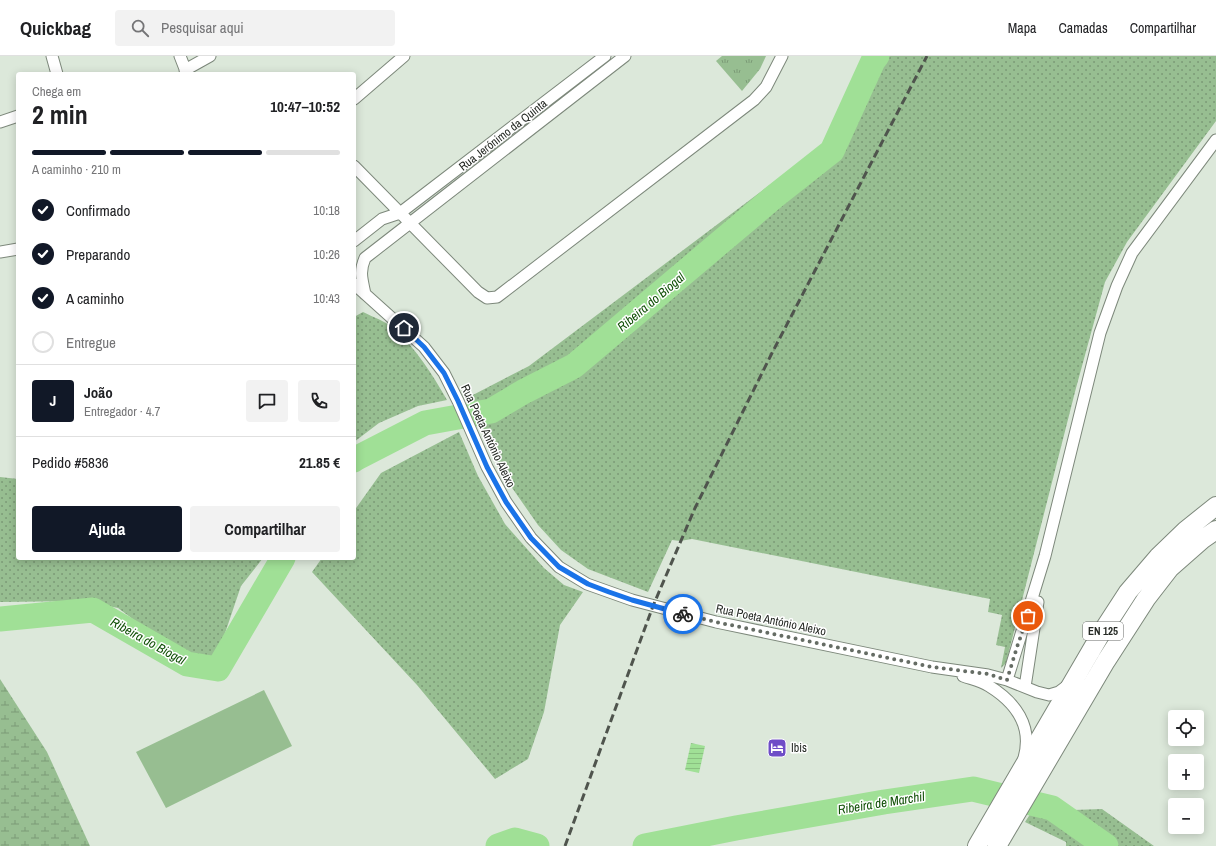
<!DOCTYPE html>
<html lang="pt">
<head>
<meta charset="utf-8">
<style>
	body { margin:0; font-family:"Archivo Narrow",sans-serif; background:#f2f2f2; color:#202124; height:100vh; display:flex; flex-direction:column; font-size:15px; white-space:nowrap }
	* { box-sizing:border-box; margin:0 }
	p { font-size:13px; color:#757577 }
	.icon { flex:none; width:22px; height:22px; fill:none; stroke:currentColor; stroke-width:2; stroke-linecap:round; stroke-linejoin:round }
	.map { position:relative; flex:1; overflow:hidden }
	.side { position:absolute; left:16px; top:16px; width:340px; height:488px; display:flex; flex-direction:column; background:#fff; border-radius:4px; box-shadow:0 2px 10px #0003 }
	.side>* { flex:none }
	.controls { position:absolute; left:1168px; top:654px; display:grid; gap:8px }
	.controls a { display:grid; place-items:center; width:36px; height:36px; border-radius:4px; background:#fff; box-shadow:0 2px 10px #0003; font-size:20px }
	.pin { position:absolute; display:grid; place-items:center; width:34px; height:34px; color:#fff; margin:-17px; border:2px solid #fff; border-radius:50%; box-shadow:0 1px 4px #0007 }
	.courier { position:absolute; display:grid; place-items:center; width:40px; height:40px; margin:-20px; border:3px solid #1a73e8; border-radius:50%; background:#fff; color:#222; box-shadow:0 1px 5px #0007 }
	.headline em { font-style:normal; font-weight:800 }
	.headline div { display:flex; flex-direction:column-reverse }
	.headline { display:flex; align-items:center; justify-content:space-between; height:68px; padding:0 16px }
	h1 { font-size:26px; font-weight:800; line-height:30px }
	.bar { display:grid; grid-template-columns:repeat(4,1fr); gap:6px 4px; align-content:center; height:48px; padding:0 16px }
	.bar i { height:5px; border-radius:3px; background:#e0e0e0 }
	.bar .current { background:#111827 }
	.bar p { grid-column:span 4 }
	.line { display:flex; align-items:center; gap:10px; padding:0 16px; border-top:1px solid #e0e0e0 }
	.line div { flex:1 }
	.round { display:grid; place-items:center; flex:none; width:42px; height:42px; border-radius:4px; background:#f2f2f2 }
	ol { padding:0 16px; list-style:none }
	li { display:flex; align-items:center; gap:12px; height:44px }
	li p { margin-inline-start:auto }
	li .icon { padding:4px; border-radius:50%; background:#111827; color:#fff; stroke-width:4 }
	li:last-child { color:#757577 }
	li i { width:22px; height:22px; border:2px solid #e0e0e0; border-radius:50% }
	.cta { display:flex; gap:8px; margin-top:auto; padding:8px 16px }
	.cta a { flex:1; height:46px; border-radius:4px; background:#111827; color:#fff; font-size:16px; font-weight:800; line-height:46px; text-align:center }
	.cta a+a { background:#f2f2f2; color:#202124 }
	header { display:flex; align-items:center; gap:24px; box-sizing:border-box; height:56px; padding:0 20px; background:#fff; border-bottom:1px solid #e0e0e0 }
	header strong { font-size:19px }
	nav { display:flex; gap:22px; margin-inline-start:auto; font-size:14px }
	.search { width:280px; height:36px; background:#f2f2f2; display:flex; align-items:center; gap:10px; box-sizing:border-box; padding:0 14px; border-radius:4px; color:#757577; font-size:15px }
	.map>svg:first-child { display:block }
</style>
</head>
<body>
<header>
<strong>Quickbag</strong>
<div class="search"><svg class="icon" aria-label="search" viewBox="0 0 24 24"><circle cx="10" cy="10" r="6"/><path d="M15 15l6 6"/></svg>Pesquisar aqui</div>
<nav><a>Mapa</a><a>Camadas</a><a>Compartilhar</a></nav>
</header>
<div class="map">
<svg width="1216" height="790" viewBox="0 0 1216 790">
	<defs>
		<pattern id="grass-dots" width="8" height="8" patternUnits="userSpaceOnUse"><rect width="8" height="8" fill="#97be91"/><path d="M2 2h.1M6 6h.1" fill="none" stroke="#7b9a76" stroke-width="1.8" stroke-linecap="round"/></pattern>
		<pattern id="wetland-marsh" width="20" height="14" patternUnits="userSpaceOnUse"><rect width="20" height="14" fill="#97be91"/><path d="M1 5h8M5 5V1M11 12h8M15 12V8" fill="none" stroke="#7b9a76"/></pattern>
		<pattern id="park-tufts" width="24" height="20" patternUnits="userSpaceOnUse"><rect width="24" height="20" fill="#97be91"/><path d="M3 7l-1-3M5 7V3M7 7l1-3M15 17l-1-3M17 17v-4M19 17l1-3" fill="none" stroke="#7b9a76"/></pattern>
		<pattern id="water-rules" width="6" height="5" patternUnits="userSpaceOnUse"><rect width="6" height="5" fill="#a0e096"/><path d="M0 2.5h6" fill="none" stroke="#8ac081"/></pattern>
	</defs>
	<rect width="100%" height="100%" fill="#dce8da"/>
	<!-- grass -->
	<path fill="url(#grass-dots)" d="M865,0H1216V65L1127,186L1105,226L1076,332L1006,607L1001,612L1005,591L996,589L1002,559L988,556L990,543L692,483L680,485L672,484L648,536L588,513L561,494L538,469L499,413L471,340L529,310L823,89Z
		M363,256C373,261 385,265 393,272C416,292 432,318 447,344L418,350L379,367L354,386V261Z
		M459,376L478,420L505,468L544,512L564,529L583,536L560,569L544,656L528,703L495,723L417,629L312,516L322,502H354V455L381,417Z
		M0,421L18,423V502H263L241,530L220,592L215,602L203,603L165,587L118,552L82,545L0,546Z
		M1042,740L1073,754L1102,753L1154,790H1066V786L1025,766Z"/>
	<!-- wetland -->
	<path fill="url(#wetland-marsh)" d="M0,623L47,696L90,790H0Z"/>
	<!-- park -->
	<path fill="url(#park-tufts)" d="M722,0H766L760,13L742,35L716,5Z"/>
	<!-- garden -->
	<path fill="#97be91" d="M264,634L292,690L166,752L136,696Z"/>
	<!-- water -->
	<path fill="url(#water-rules)" d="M691,687L705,690L699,717L685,714Z"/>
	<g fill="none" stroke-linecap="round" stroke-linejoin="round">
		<!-- river -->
		<path stroke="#a0e096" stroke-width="25" d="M354,404L355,403L425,367L491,355L523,336L574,310L775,140L832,95L873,5L877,0
			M0,563L93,554L187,608L218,613L283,502
			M498,790L515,784L537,790
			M645,790L736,772L884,746L973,733L1052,752L1106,790"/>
		<defs>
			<path id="minor" d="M52,0L57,18
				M180,0L187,18
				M185,14L210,0
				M354,43L404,0
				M0,66L18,60
				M354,110L478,236L487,242L497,241L754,44L766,31L782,0
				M354,185L382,163L400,157L605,0
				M0,196L18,193
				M354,228L424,291L444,317L458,345L487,411L506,446L531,482L559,511L587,528L632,544L716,566L932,611L988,619L1007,624L1037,636L1049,639L1059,636L1067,630
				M365,238C362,223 359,216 365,202L625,0
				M963,620C971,623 981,625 989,630C1015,646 1033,670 1024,702
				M1007,624L1045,500L1100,277L1117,230L1132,197L1216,84
				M1025,631L1038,546"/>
			<path id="primary" d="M977,790L1102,576L1128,536L1158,501L1186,474L1216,450
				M997,790L1106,605L1146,543L1170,512L1203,483L1216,474"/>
		</defs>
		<!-- minor casing -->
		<use href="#minor" stroke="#7d887b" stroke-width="13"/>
		<!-- primary casing -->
		<use href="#primary" stroke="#7d887b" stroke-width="20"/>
		<!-- minor -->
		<use href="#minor" stroke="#fff" stroke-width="11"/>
		<!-- primary -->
		<use href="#primary" stroke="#fff" stroke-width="18"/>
		<!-- rail -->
		<path stroke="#4f544d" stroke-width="3" stroke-dasharray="8 4" stroke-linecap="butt" d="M565,790L653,550L695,452L772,297L927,0"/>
	</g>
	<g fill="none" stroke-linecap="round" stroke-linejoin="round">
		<!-- done -->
		<path stroke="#656c64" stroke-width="4" stroke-dasharray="0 7.2" d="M683,558L716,566L932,611L988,618L1007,624L1017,591L1028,560"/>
		<!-- route -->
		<path stroke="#1a73e8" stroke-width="5" d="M404,272L424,291L444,317L458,345L487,411L506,446L531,482L559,511L588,528L609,536L632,544L683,558"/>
	</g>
	<!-- icons -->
	<defs>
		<symbol id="hotel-square" viewBox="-11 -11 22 22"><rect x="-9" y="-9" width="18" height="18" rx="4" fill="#6e4dc7" stroke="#fff"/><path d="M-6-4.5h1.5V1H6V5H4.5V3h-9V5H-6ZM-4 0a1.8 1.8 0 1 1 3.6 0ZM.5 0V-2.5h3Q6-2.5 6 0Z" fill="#fff"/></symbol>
	</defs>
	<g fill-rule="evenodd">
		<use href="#hotel-square" x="766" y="681" width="22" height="22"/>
	</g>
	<g text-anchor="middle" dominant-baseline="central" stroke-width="3" stroke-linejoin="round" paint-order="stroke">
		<!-- shield labels -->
		<rect fill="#fff" stroke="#666966" stroke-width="1" x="1083" y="566" width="40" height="18" rx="3"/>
		<g font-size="11" font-weight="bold" fill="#252924">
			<text x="1103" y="575">EN 125</text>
		</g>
		<!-- street labels -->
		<g font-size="12" fill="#252924" stroke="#fff">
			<text transform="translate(503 79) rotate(-38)">Rua Jerónimo da Quinta</text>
			<text transform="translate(488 380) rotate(65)">Rua Poeta António Aleixo</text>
			<text transform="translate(771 564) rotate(12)">Rua Poeta António Aleixo</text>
		</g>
		<!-- poi labels -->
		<g font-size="12" fill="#252924" stroke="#fff" text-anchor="start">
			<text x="791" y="692">Ibis</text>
		</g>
		<!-- water labels -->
		<g font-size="13" font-style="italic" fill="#0f4f05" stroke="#fff">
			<text transform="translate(651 246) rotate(-40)">Ribeira do Biogal</text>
			<text transform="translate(148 585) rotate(29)">Ribeira do Biogal</text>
			<text transform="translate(881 747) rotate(-9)">Ribeira de Marchil</text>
		</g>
	</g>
</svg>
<div class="controls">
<a><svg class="icon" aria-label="locate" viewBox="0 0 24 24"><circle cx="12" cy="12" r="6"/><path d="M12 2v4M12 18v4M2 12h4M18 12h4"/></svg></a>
<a>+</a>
<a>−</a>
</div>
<div class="pin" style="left:1028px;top:560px;background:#ea580c"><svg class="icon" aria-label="bag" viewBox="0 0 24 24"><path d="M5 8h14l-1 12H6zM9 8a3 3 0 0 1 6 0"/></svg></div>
<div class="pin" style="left:404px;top:272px;background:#1f2937"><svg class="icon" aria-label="home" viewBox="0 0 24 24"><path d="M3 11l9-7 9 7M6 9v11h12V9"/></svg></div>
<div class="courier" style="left:683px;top:558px"><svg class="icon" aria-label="bike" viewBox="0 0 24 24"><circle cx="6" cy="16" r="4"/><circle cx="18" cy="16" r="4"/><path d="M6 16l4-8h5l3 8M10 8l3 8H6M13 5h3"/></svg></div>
<section class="side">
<div class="headline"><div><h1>2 min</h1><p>Chega em</p></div><em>10:47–10:52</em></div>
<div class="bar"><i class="current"></i><i class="current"></i><i class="current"></i><i></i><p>A caminho · 210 m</p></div>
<ol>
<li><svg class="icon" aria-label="check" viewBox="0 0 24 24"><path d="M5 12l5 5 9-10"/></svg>Confirmado<p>10:18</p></li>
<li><svg class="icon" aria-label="check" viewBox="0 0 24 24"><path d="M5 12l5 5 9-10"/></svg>Preparando<p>10:26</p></li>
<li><svg class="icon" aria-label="check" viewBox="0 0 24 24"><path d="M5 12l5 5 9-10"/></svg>A caminho<p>10:43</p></li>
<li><i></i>Entregue</li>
</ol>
<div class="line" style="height:72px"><b class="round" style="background:#111827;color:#fff">J</b><div><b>João</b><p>Entregador · 4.7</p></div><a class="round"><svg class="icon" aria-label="chat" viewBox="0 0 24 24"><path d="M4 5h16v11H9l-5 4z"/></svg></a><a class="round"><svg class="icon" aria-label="phone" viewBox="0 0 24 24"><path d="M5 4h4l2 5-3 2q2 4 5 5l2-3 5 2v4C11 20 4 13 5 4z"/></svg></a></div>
<div class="line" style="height:52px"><div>Pedido #5836</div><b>21.85 €</b></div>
<div class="cta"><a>Ajuda</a><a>Compartilhar</a></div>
</section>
</div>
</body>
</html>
